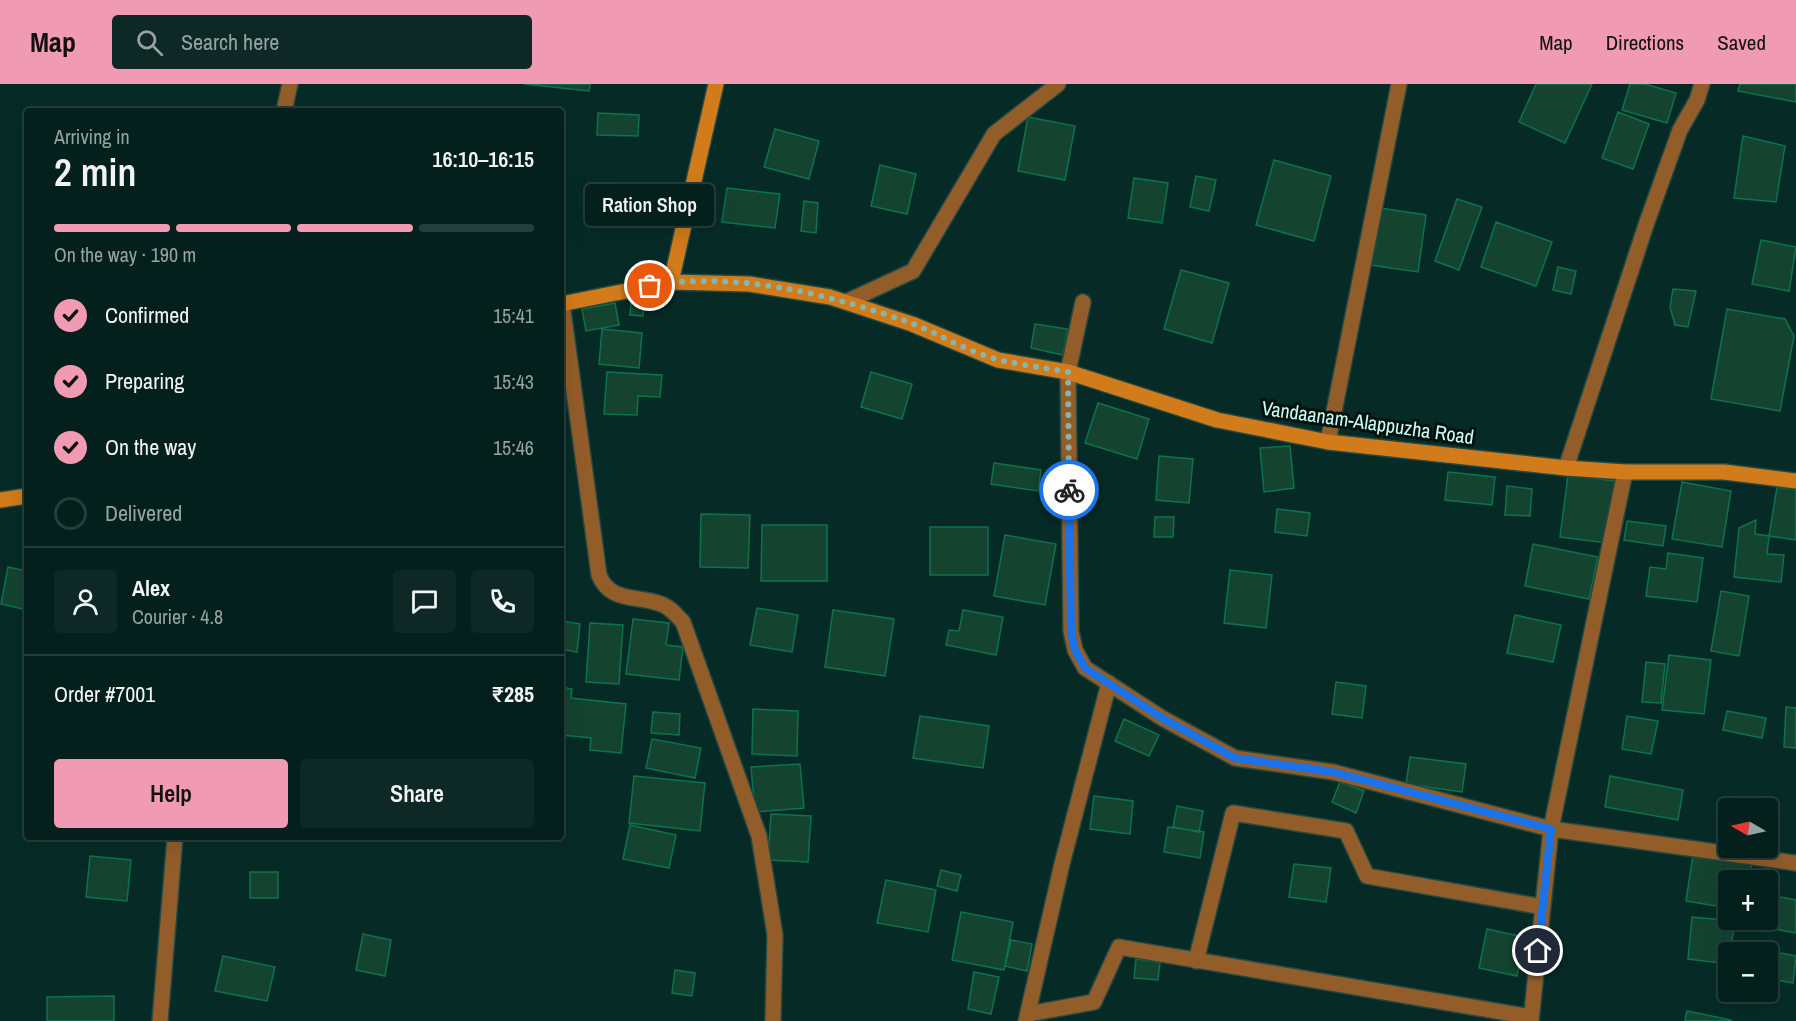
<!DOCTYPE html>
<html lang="en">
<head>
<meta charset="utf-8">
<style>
	body { margin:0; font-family:"Archivo Narrow",sans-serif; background:#0d2825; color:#f1f3f6; height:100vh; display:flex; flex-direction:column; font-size:22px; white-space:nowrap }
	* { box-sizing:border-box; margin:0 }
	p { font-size:20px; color:#97a3a3 }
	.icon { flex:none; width:33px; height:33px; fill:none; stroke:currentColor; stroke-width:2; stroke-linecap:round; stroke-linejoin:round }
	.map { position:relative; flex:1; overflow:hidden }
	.details { position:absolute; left:24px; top:24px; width:540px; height:732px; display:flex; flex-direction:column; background:#04201c; border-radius:6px; box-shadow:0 6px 24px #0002,0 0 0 2px #253e3b }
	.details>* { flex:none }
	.needle { width:39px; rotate:279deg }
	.controls { position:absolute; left:1718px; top:714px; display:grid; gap:12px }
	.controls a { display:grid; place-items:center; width:60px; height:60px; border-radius:6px; background:#04201c; box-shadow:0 6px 24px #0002,0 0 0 2px #253e3b; font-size:30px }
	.pin { position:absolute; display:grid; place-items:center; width:51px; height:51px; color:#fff; margin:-26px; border:3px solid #fff; border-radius:50%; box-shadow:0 2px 6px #0007 }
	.courier { position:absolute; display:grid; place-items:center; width:60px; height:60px; margin:-30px; border:4px solid #1a73e8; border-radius:50%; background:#fff; color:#222; box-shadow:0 2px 8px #0007 }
	.bubble { position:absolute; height:42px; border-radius:6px; background:#04201c; box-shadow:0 6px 24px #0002,0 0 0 2px #253e3b; font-size:20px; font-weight:600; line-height:42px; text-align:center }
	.summary em { font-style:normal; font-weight:600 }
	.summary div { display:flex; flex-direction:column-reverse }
	.summary { display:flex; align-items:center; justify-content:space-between; height:102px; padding:0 30px }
	h1 { font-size:39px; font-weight:600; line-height:45px }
	.bar { display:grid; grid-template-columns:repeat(4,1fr); gap:9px 6px; align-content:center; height:72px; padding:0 30px }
	.bar i { height:8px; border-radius:4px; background:#253e3b }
	.bar .on { background:#f19ab3 }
	.bar p { grid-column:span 4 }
	.line { display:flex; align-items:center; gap:15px; padding:0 30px; border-top:2px solid #253e3b }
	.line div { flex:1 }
	.round { display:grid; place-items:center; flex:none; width:63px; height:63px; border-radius:6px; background:#0d2825 }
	ol { padding:0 30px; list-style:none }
	li { display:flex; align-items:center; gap:18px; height:66px }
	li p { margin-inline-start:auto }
	li .icon { padding:6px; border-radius:50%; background:#f19ab3; color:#111; stroke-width:4 }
	li:last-child { color:#97a3a3 }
	li i { width:33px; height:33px; border:3px solid #253e3b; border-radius:50% }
	.primary-button { display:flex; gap:12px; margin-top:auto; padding:12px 30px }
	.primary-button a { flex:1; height:69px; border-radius:6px; background:#f19ab3; color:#111; font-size:24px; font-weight:600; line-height:69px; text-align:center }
	.primary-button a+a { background:#0d2825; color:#f1f3f6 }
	header { display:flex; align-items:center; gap:36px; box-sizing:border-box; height:84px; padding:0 30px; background:#f19ab3; color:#111 }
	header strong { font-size:28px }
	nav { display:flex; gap:33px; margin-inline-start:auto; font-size:21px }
	.search { width:420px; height:54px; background:#0d2825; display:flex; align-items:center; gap:15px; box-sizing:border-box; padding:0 21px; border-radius:6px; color:#97a3a3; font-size:22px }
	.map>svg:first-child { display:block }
</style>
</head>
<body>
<header>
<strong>Map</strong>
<div class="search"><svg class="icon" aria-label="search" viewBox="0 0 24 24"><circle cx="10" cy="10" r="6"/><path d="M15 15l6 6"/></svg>Search here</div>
<nav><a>Map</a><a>Directions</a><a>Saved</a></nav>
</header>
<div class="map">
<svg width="1796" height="937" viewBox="0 0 1796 937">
	<rect width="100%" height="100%" fill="#062b26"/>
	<!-- building -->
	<path fill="#144430" stroke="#0c734e" stroke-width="1.5" d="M524,0H590L589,7Z
		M1536,0H1592L1565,59L1519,38Z
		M1630,0H1645L1676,9L1667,39L1622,26Z
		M1740,0H1796V18L1738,7Z
		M1618,28L1649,40L1633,85L1602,74Z
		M598,29L639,31L638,52L597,51Z
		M1028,33L1075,42L1065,96L1018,87Z
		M775,45L819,57L809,95L764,83Z
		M1743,52L1785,62L1776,118L1734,114Z
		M1274,76L1331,92L1314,157L1256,141Z
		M880,81L916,90L907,130L871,122Z
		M1196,92L1216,96L1209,127L1190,123Z
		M1134,94L1168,99L1162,139L1128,134Z
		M727,104L780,110L775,144L722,138Z
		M1457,115L1482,123L1459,186L1435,177Z
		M804,117L818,119L816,149L801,147Z
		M1380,124L1426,131L1418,188L1371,181Z
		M1496,138L1552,158L1536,202L1481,183Z
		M1761,156L1796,163L1789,207L1752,200Z
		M1558,183L1576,187L1571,210L1553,206Z
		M1181,186L1229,199L1212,259L1164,245Z
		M1673,205L1696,207L1688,243L1675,241L1670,223Z
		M631,218H644L643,232L630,231Z
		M615,219L619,241L586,247L582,225Z
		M1727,225L1785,235L1794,252L1780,327L1711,315Z
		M1035,240L1068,245L1063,271L1031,264Z
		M602,245L642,249L639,284L599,280Z
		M607,288L662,291L660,313L638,312L637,331L604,330Z
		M871,288L912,300L902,335L861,323Z
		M1098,319L1149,335L1137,375L1085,359Z
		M1290,362L1294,404L1264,408L1260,364Z
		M1159,372L1193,375L1189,419L1156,416Z
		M994,379L1041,386L1038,407L991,400Z
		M1448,388L1495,393L1492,421L1445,416Z
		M1568,391L1615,397L1607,459L1560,453Z
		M1682,398L1731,407L1722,463L1672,455Z
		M1507,402L1532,405L1530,432L1505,431Z
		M1777,403L1796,406V456L1769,452Z
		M1277,425L1310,429L1307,452L1275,448Z
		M701,430L750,431L748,484L700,483Z
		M1155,433H1174L1173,453H1154Z
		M1756,436L1755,450L1769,452L1767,470L1784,471L1781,498L1734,493L1739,444Z
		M1627,437L1666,442L1663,462L1624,456Z
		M762,441H827V497H761Z
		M930,443H988V491H930Z
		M1005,451L1056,460L1045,521L994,512Z
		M1533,460L1598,473L1589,515L1525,502Z
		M1668,469L1703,474L1697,518L1646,512L1650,483L1666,485Z
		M8,483L27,487V526L1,520Z
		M1230,486L1272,491L1266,544L1224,539Z
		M1721,507L1749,512L1739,572L1711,567Z
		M757,524L798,531L792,568L750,561Z
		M833,526L894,535L885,592L825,583Z
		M963,526L1003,533L996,571L946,561L949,546L959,547Z
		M1515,531L1561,541L1553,578L1507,569Z
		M633,535L669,539L666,561L683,563L679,596L626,590Z
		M561,537L580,540L577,568L561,565Z
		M590,539L623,541L619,600L586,598Z
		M1669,571L1711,576L1704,630L1662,626Z
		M1646,578L1665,580L1661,619L1642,618Z
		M1336,598L1366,602L1362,634L1332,630Z
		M561,603L572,605L571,614L626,620L621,669L590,666L591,654L561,651Z
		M1786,623L1796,624V664L1784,663Z
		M753,625L798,627L797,672L752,670Z
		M1727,627L1766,634L1762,654L1723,646Z
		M653,628L680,630L679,651L651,649Z
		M920,632L989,642L983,684L913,674Z
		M1627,632L1658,637L1651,670L1622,665Z
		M1124,635L1159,651L1149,672L1115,657Z
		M652,655L701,664L695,694L646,684Z
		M1410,673L1466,680L1462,708L1406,700Z
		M800,680L804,724L755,728L751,683Z
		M634,692L705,699L700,747L629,739Z
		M1610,692L1683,706L1678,736L1605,723Z
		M1340,698L1364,707L1356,729L1332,718Z
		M1094,712L1133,717L1130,750L1090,745Z
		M1177,722L1203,727L1199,748L1173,743Z
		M771,730L811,732L808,778L768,776Z
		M630,741L676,751L669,784L623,775Z
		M1168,743L1204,748L1200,774L1164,768Z
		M273,753H313V757Z
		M1693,771L1752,780L1749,796H1728V824L1686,817Z
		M90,772L131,776L127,817L86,813Z
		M1294,780L1331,784L1326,818L1289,813Z
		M941,786L961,791L957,807L937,802Z
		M250,788H278V814H250Z
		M886,796L936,806L928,848L877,839Z
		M1770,811L1796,816V849L1764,843Z
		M961,828L1013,838L1004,886L952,876Z
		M1692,833L1735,837L1728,880L1688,875Z
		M1487,845L1524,853L1517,892L1479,884Z
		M363,850L391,856L385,892L356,886Z
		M1011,856L1032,860L1027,887L1005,882Z
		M1759,865L1796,872L1793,899L1767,894V868H1759Z
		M223,872L275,883L267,917L215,907Z
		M1136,875L1160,878L1158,896L1134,894Z
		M675,886L695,889L692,912L672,909Z
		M974,888L999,893L991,930L968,925Z
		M114,912V937H47V913Z
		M1687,927L1731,936V937H1685Z"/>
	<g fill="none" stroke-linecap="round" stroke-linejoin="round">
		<defs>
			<path id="street" d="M284,27L290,0
				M846,218L913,187L994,50L1058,0
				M1083,218L1068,288L1071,547L1075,566L1085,584L1162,634L1235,674L1333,688L1551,745L1796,779
				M562,219L599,491C610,519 637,511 661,520C670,523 676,531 683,538L759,752L775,851L773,937
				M1328,358L1399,0
				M1566,384L1647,138L1680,46L1697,16L1702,0
				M1196,877L1233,729L1346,747L1367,792L1543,823
				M1028,930L1094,918L1119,863L1531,933
				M160,937L175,753
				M1026,937L1062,780L1109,599
				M1531,937L1551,745L1625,388"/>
			<path id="secondary" d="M671,198L716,0
				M561,220L671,198L749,200L830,213L912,240L998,276L1068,288L1217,336L1328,358L1566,384L1625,388H1724L1796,397
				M0,416L27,412"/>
		</defs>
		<!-- street casing -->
		<use href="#street" stroke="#224943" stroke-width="18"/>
		<!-- secondary casing -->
		<use href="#secondary" stroke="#224943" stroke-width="18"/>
		<!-- street -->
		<use href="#street" stroke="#935d2a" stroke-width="15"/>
		<!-- secondary -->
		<use href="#secondary" stroke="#d27b1b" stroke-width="15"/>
	</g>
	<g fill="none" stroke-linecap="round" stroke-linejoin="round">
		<!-- done -->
		<path stroke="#87b4ac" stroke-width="6" stroke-dasharray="0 10.8" d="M650,202C734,186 832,211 911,239C940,250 969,269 1000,276C1022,281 1045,284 1068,288L1069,406"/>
		<!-- route -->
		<path stroke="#1a73e8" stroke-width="8" d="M1069,406L1071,548L1075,566L1085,584L1162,634L1235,674L1333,688L1551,745L1538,867"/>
	</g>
	<g text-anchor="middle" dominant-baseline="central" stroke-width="6" stroke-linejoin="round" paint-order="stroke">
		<!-- street labels -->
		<g font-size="20" fill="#ccfef4" stroke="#00120e">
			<text transform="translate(1368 338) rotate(8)">Vandaanam-Alappuzha Road</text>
		</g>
	</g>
</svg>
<div class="controls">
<a><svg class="needle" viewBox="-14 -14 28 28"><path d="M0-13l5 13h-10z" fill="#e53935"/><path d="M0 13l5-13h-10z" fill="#97a3a3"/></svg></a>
<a>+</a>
<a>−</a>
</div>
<div class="pin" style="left:650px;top:202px;background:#ea580c"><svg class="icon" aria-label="bag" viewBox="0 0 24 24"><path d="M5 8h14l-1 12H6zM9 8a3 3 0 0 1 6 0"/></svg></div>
<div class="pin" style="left:1538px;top:867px;background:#1f2937"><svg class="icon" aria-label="home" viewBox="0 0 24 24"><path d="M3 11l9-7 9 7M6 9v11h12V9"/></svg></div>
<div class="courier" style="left:1069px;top:406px"><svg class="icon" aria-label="bike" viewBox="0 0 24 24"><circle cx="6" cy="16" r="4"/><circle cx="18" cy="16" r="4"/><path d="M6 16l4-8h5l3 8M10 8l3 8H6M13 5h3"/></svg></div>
<div class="bubble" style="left:585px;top:100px;width:129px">Ration Shop</div>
<section class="details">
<div class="summary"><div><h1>2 min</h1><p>Arriving in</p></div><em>16:10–16:15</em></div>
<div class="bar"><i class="on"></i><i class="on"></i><i class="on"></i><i></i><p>On the way · 190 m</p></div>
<ol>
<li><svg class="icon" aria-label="check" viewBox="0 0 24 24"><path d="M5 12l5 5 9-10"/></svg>Confirmed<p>15:41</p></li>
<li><svg class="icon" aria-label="check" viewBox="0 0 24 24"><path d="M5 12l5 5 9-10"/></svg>Preparing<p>15:43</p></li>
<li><svg class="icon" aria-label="check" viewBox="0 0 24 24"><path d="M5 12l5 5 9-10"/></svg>On the way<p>15:46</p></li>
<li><i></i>Delivered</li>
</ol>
<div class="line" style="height:108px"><a class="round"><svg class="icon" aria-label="person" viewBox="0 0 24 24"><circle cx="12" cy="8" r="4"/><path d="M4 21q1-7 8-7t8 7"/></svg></a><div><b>Alex</b><p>Courier · 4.8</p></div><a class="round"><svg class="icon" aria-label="chat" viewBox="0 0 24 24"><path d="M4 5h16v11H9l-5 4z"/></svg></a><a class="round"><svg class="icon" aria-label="phone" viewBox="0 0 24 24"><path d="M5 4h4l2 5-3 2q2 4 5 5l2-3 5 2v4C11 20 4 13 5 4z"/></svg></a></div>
<div class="line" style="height:78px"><div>Order #7001</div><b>₹285</b></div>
<div class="primary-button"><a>Help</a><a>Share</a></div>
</section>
</div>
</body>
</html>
